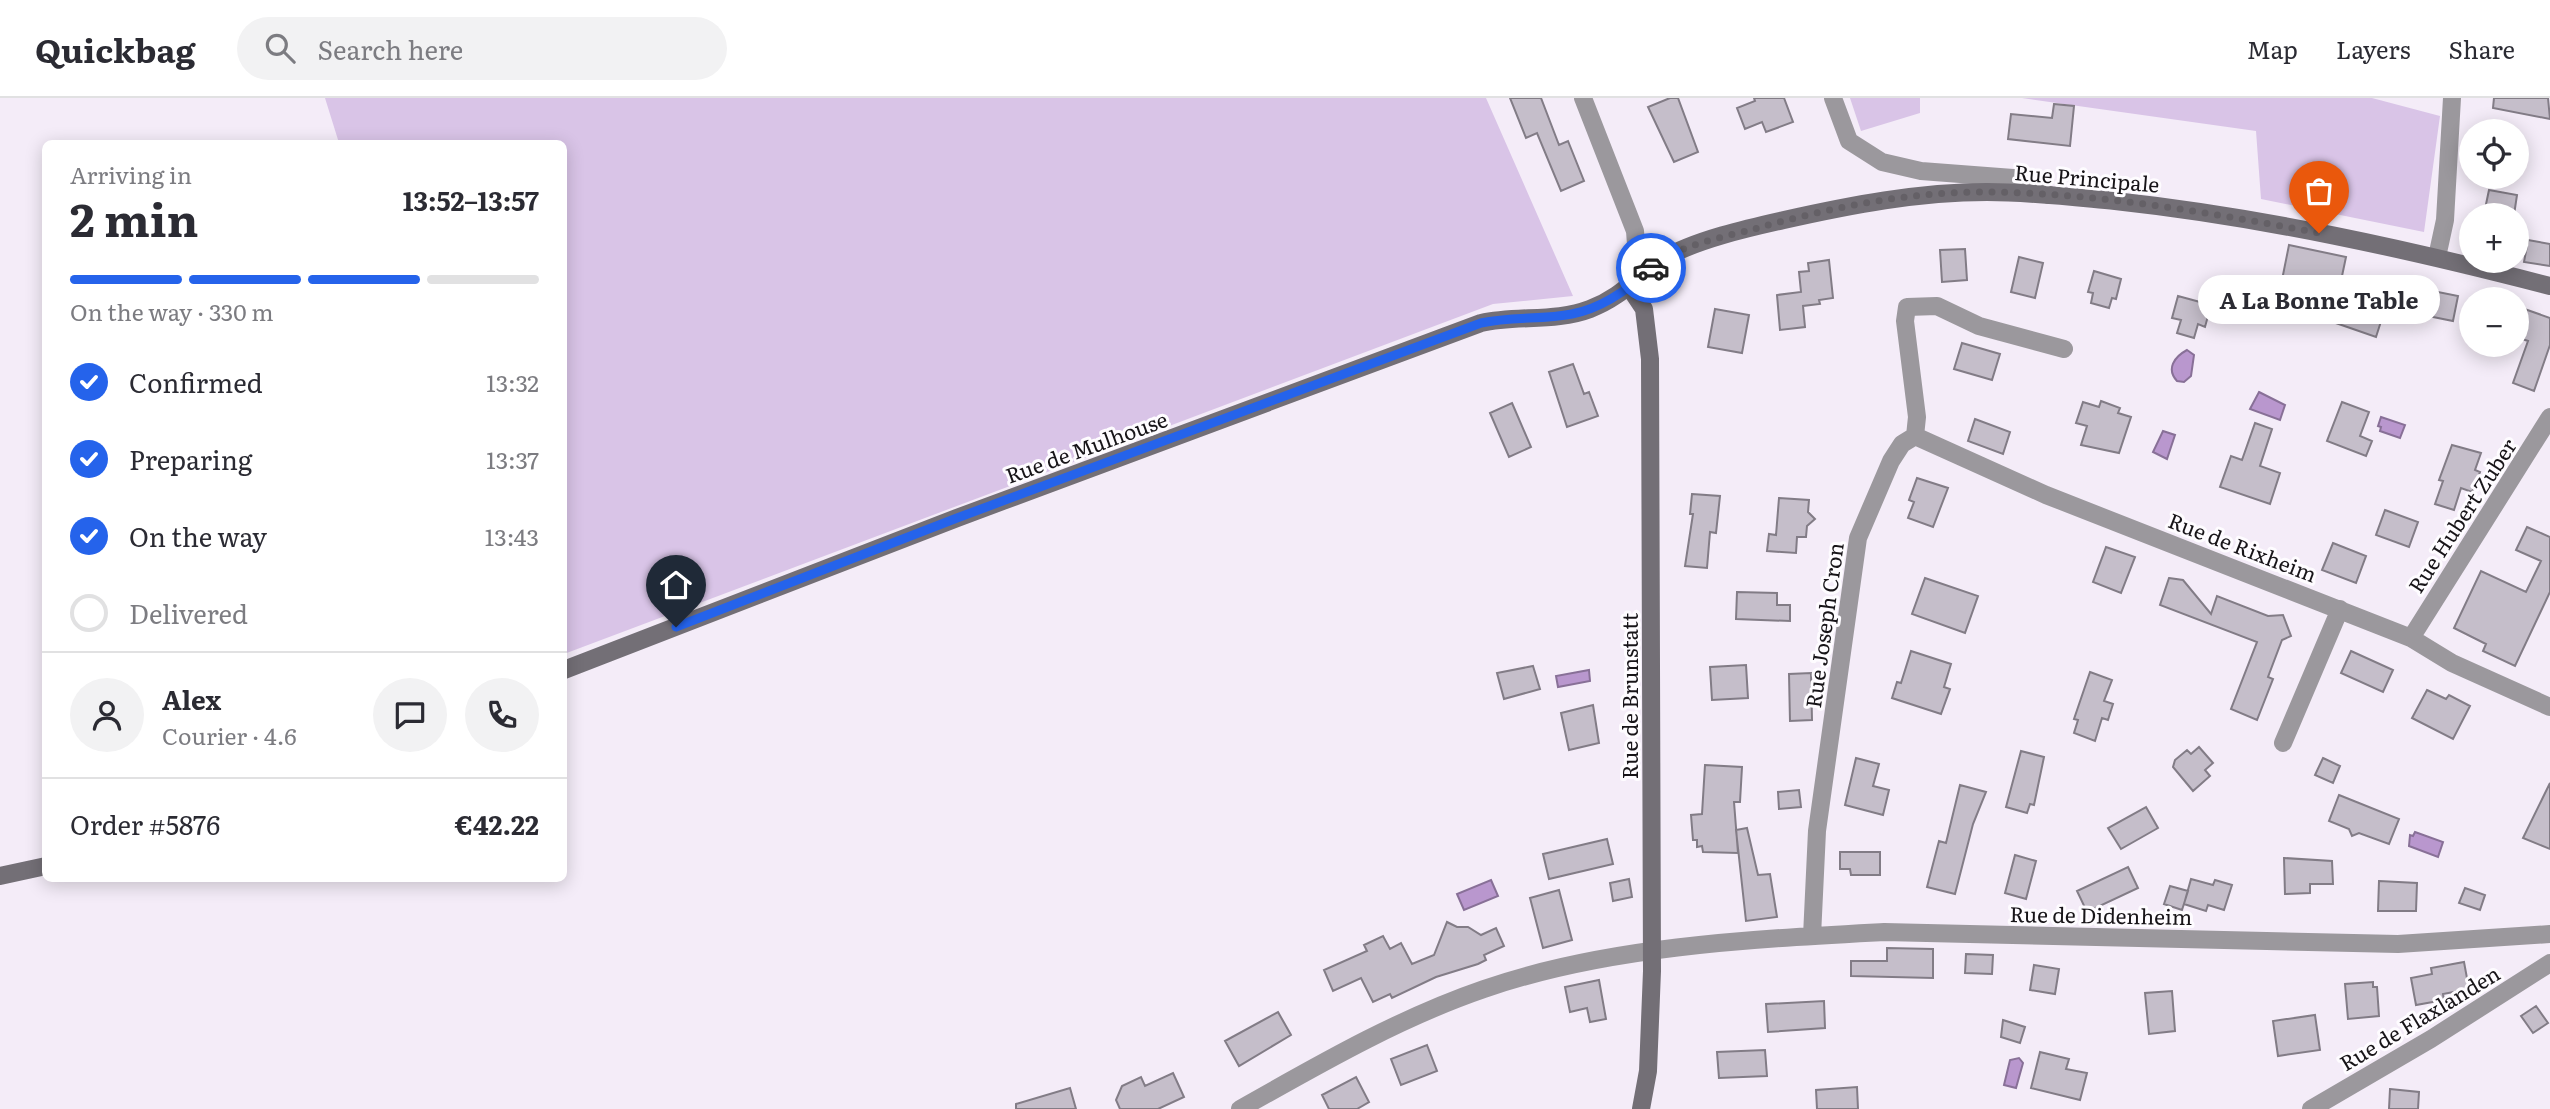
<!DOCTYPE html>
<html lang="en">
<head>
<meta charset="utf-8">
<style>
	body { margin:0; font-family:Literata,serif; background:#f2f2f3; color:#2b2b33; height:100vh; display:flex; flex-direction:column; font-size:26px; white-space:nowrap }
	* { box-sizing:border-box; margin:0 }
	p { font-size:23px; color:#7c7c81 }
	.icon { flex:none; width:38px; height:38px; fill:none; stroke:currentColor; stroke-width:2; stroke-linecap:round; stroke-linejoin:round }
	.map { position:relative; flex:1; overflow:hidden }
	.panel { position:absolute; left:42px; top:42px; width:525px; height:742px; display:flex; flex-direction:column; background:#fff; border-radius:10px; box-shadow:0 4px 18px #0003 }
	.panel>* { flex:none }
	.buttons { position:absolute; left:2459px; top:21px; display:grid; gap:14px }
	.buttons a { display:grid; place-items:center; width:70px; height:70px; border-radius:50%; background:#fff; box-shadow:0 4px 18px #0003; font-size:35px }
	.pin { position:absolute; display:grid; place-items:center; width:60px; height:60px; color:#fff; margin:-72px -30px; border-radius:50% 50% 50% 0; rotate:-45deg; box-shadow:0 0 7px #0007 }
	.pin .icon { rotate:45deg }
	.courier { position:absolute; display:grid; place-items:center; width:70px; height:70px; margin:-35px; border:5px solid #2563eb; border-radius:50%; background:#fff; color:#222; box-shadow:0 2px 9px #0007 }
	.bubble { position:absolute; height:49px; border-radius:24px; background:#fff; box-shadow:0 4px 18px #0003; font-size:23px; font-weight:700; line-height:49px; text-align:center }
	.overview em { font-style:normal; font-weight:700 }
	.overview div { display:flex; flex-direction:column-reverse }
	.overview { display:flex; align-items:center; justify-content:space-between; height:119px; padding:0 28px }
	h1 { font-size:46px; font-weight:700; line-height:52px }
	.bar { display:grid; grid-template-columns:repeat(4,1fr); gap:10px 7px; align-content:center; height:84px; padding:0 28px }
	.bar i { height:9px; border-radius:5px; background:#e1e1e2 }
	.bar .current { background:#2563eb }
	.bar p { grid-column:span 4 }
	.line { display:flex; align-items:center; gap:18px; padding:0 28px; border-top:2px solid #e1e1e2 }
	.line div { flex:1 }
	.round { display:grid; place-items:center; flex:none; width:74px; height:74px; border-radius:37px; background:#f2f2f3 }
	ol { padding:0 28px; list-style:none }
	li { display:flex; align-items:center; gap:21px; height:77px }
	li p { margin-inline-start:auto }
	li .icon { padding:7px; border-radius:50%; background:#2563eb; color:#fff; stroke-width:4 }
	li:last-child { color:#7c7c81 }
	li i { width:38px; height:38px; border:4px solid #e1e1e2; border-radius:50% }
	header { display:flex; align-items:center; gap:42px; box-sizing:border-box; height:98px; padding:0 35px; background:#fff; border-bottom:2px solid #e1e1e2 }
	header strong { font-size:33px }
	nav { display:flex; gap:38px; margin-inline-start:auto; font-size:24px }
	.search { width:490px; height:63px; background:#f2f2f3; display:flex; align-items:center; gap:18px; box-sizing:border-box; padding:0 24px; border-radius:38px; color:#7c7c81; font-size:26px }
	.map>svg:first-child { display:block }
</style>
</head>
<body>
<header>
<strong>Quickbag</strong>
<div class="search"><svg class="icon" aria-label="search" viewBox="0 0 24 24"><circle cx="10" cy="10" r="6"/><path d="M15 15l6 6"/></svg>Search here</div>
<nav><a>Map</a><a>Layers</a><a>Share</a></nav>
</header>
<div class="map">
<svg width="2550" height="1011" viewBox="0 0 2550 1011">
	<rect width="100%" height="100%" fill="#f4ecf8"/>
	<!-- green -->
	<path fill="#d9c4e7" d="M325,0H1486L1573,198L1493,206L564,556V46L339,45Z
		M1850,0H1920V15L1861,33Z
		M2022,0H2372L2440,18L2424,134L2261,101L2256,33Z"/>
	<!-- water -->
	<path fill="#b997ce" stroke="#887097" stroke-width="2" d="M2187,252L2194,257L2191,278L2184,284L2177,283C2166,271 2174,259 2187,252Z
		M2259,294L2285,307L2280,322L2250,311Z
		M2381,319L2405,327L2400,340L2380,333L2381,329L2378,328Z
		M2163,333L2175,337L2167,361L2153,354Z
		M1589,572L1590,583L1558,589L1556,578Z
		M2415,734L2443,744L2438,759L2409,748L2410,737L2413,738Z
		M1491,782L1498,798L1464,812L1457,796Z
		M2019,960L2023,965L2016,990L2004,987L2010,962Z"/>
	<!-- building -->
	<path fill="#c5beca" stroke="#827c86" stroke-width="2" d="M1510,0H1541L1559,47L1568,43L1584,83L1561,93L1537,35L1526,40Z
		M1670,0H1678L1698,54L1674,64L1648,9Z
		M1754,0H1784L1793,24L1766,34L1762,24L1745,31L1737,10L1755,3Z
		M2494,0H2548L2550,21L2493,10Z
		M2054,6L2074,8L2070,48L2008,41L2011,16L2052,20Z
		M2489,92L2517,97L2514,117L2485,111Z
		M2528,142L2550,146V168L2524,164Z
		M2289,147L2346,159L2338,197L2281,187Z
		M1965,151L1967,182L1942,184L1940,152Z
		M2019,159L2043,165L2035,200L2011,194Z
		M1829,162L1833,200L1819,202L1820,206L1803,208L1805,229L1780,232L1777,197L1801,194L1799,174L1809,173L1808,165Z
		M2094,173L2121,181L2116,201L2112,200L2109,210L2091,205L2093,195L2088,194Z
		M2418,190L2458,198L2453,223L2413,215Z
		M2178,198L2211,207L2205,229L2198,226L2194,240L2177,235L2181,222L2172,220Z
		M2340,199L2384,214L2376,239L2333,224Z
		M2516,208L2550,220V247L2534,293L2513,285L2528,243L2516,239Z
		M1715,211L1749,217L1742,255L1708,249Z
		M1962,245L2000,256L1992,282L1954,271Z
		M1573,266L1584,296L1589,294L1598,318L1567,329L1549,274Z
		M2101,303L2120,310L2118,315L2131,319L2119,355L2081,347L2087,328L2076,325L2083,304L2099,309Z
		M2342,304L2369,314L2360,338L2372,343L2366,358L2327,343Z
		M1512,305L1531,349L1509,359L1490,315Z
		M1975,321L2010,334L2003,356L1968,343Z
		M2255,325L2272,331L2260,368L2280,375L2270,406L2220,389L2231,358L2242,362Z
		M2452,347L2481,355L2475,372L2480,374L2472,394L2461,390L2454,412L2435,406L2443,383L2439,382Z
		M1917,380L1948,390L1933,429L1908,420L1914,404L1909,402Z
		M1692,396L1720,398L1716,435L1710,434L1707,470L1685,468L1693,416H1690Z
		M1779,400L1809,402L1808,414L1815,421L1807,428L1806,439H1797L1796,455L1767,453L1769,436L1776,437Z
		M2385,412L2418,424L2409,449L2376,437Z
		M2527,429L2550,439V494L2515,568L2483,553L2486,546L2454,530L2481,473L2526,494L2541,463L2516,452Z
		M2333,445L2366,458L2356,485L2322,472Z
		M2106,449L2135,459L2121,495L2093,484Z
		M1925,480L1978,498L1965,535L1912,516Z
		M2169,480L2183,482L2211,516L2217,498L2268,518L2283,517L2291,538L2282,542L2268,579L2273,581L2257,622L2231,611L2257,544L2160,507Z
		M1737,494L1777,495V507H1790V523L1736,521Z
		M1911,553L1951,566L1944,589L1950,591L1941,616L1892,600L1897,584L1901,585Z
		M2351,553L2393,572L2383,594L2341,575Z
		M1746,567L1748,600L1712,602L1710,569Z
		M1533,568L1540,591L1504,601L1497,575Z
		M2090,574L2112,582L2104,603L2113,606L2108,622L2102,620L2095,643L2074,635L2078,622L2074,621Z
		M1811,575L1812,622L1790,623L1789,576Z
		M2427,592L2446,601L2449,597L2470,608L2453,641L2412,620Z
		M1593,607L1599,645L1569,652L1561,615Z
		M2199,649L2213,665L2205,672L2210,678L2193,693L2173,669L2175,662L2187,652L2191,656Z
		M2021,653L2044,659L2034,707L2030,706L2027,715L2006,709Z
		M1856,660L1879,666L1873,688L1889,692L1883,717L1845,707Z
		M2323,660L2340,668L2333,685L2315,677Z
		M1705,667L1742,669L1740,704H1734L1738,755L1703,754L1702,748L1697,749V742H1693L1691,717L1702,716Z
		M2550,685V751L2523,740Z
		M1960,687L1986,694L1973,726L1955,796L1927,789L1939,743L1946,745Z
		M1799,692L1801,709L1779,711L1778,694Z
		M2339,697L2399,721L2389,746L2359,735L2352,738L2349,731L2329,723Z
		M2146,709L2158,730L2121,751L2108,730Z
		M1747,730L1758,777L1770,776L1777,819L1746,823L1736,732Z
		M1607,741L1613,766L1549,781L1543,756Z
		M1840,754H1880V777H1851L1850,771H1840Z
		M2015,757L2036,763L2026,801L2005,795Z
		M2284,760L2332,763L2333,786H2310V795L2285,796Z
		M2128,769L2138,790L2087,814L2077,793Z
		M1629,781L1632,799L1613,803L1610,785Z
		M2191,781L2213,787L2215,782L2232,787L2224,812L2208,807L2206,813L2184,806Z
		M2379,783L2417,785L2416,813H2378Z
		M2170,788L2188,793L2182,812L2164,806Z
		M2465,790L2485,797L2480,812L2459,805Z
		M1559,792L1572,842L1543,850L1530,800Z
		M1447,824L1457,829H1468L1481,837L1496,830L1504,848L1484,857L1486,862L1478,866L1436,879L1392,900L1390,896L1373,904L1361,880L1333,893L1324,872L1367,853L1364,847L1383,838L1390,851L1401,845L1412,866L1434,857Z
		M1887,850L1933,851V880L1851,878V863H1887Z
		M1966,856L1993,857L1992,876L1965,875Z
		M2464,864L2469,891L2443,896L2444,902L2416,907L2411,880L2432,876L2431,870Z
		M2034,867L2059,871L2055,896L2030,892Z
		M1599,882L1606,921L1590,924L1587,910L1570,914L1565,889Z
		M2373,884V889H2377L2379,918L2348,921L2345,886Z
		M2172,893L2175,933L2149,936L2145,895Z
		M1824,903L1825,930L1768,934L1766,906Z
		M2536,908L2548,925L2533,935L2521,918Z
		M1278,914L1291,937L1239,968L1225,943Z
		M2315,917L2320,952L2278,958L2273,923Z
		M2003,922L2025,929L2020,945L2001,939Z
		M1427,947L1437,973L1401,987L1391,961Z
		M1765,952L1767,978L1719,980L1717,954Z
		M2040,954L2069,961L2066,971L2087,975L2080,1002L2031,990Z
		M1173,975L1184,999L1158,1011H1120L1116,1002L1122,988L1141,979L1145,988Z
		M1356,979L1369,1004L1357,1011H1329L1322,997Z
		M1857,989L1858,1011H1817L1816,992Z
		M1070,990L1076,1011H1016V1006Z
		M2390,991L2419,994L2418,1011H2389Z"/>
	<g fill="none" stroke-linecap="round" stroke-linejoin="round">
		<!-- street -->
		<path stroke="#9b989d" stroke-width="18" d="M1583,0L1635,133L1637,159L1630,190
			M1833,0L1849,43L1882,64L1921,73L2013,80L2049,97
			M2437,159L2445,122L2452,0
			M1915,338L2046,397L2411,540L2452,565L2550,609
			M2411,540L2550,319
			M2283,645L2340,511
			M1812,838L1817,733L1858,440L1891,363L1902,346L1915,338L1917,319L1905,223L1907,209L1937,208L1979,228L2064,251
			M1240,1011C1318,967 1399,920 1484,891C1608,848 1754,841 1884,834L2398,846L2550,836
			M2311,1011L2431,941L2550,865"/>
		<!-- secondary -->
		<path stroke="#736f76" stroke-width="18" d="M1630,190L1644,211L1650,261L1652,873L1648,973L1641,1011
			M564,572L957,420L1481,225C1517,217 1556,224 1590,211C1624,198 1636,178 1663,161C1695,142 1748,130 1784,122C1851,107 1918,94 1987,94C2030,94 2072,99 2115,103C2262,119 2407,151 2550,188
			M0,778L46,768"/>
	</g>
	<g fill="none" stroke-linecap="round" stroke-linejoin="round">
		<!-- done -->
		<path stroke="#646066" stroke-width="7" stroke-dasharray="0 12.6" d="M1651,170C1678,147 1720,140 1754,131C1829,110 1910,93 1988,94C2100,95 2210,115 2319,135"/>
		<!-- route -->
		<path stroke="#2563eb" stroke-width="9" d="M676,529L957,420L1481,225C1512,218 1542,222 1572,216C1603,210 1629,191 1651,170"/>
	</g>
	<g text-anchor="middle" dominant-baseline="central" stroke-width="6" stroke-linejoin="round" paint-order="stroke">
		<!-- street labels -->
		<g font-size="21" fill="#171418" stroke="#fefcff">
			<text transform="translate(2087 79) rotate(5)">Rue Principale</text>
			<text transform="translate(1086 348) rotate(-20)">Rue de Mulhouse</text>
			<text transform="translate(2461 417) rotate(-57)">Rue Hubert Zuber</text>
			<text transform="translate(2243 448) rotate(21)">Rue de Rixheim</text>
			<text transform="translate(1823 527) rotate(-82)">Rue Joseph Cron</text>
			<text transform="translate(1628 598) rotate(-90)">Rue de Brunstatt</text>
			<text transform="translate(2101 816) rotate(1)">Rue de Didenheim</text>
			<text transform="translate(2419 919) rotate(-31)">Rue de Flaxlanden</text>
		</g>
	</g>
</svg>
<div class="buttons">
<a><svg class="icon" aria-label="locate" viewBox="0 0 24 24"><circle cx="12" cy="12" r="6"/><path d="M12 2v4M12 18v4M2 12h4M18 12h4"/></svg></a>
<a>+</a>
<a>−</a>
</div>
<div class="pin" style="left:2319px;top:135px;background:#ea580c"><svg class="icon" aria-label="bag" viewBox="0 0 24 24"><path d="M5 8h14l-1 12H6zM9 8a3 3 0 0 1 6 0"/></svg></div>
<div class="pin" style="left:676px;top:529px;background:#1f2937"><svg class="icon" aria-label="home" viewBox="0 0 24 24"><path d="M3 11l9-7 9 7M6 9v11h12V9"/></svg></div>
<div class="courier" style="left:1651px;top:170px"><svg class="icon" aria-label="car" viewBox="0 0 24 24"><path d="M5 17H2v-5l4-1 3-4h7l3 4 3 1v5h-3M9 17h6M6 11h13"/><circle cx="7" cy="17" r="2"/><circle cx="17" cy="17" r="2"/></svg></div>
<div class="bubble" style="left:2198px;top:177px;width:242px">A La Bonne Table</div>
<section class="panel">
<div class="overview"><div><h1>2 min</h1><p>Arriving in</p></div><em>13:52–13:57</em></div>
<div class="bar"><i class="current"></i><i class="current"></i><i class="current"></i><i></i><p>On the way · 330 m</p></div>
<ol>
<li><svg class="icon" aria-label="check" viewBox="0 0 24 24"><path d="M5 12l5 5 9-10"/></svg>Confirmed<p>13:32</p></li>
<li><svg class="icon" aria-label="check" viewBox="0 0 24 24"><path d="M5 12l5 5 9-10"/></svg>Preparing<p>13:37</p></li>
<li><svg class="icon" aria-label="check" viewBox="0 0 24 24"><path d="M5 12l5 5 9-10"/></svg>On the way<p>13:43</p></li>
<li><i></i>Delivered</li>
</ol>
<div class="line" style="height:126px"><a class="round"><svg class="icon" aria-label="person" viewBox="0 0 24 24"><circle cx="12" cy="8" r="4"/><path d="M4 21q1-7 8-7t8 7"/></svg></a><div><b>Alex</b><p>Courier · 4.6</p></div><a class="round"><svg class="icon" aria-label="chat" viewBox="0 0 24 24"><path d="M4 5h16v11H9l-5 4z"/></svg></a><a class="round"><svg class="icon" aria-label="phone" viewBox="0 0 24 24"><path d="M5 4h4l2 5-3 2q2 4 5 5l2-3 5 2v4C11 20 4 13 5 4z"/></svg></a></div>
<div class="line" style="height:91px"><div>Order #5876</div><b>€42.22</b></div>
</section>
</div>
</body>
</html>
